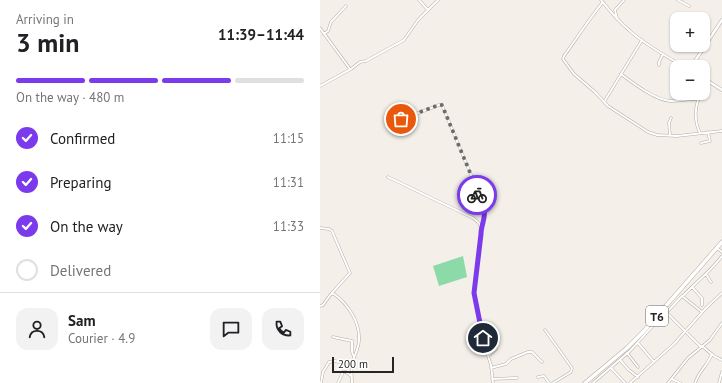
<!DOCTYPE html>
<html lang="en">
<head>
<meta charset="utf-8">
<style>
	body { margin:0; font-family:"PT Sans",sans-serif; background:#f2f2f2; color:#202124; height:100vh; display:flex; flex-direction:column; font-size:15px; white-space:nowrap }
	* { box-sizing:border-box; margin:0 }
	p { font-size:13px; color:#757577 }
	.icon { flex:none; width:22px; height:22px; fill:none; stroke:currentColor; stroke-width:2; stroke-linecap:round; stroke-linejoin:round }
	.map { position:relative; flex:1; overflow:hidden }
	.details { display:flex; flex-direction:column; background:#fff; width:320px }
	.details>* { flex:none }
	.fabs { position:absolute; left:350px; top:12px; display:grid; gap:8px }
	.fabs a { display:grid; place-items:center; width:40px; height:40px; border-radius:8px; background:#fff; box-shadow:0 1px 3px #0004; font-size:20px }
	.scale { position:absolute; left:12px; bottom:10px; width:62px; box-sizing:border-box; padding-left:4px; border:2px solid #272523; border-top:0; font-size:11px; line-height:14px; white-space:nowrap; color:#272523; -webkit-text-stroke:3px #fff; paint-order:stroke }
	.pin { position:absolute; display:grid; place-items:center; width:34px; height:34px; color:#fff; margin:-17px; border:2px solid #fff; border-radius:50%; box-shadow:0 1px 4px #0007 }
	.courier { position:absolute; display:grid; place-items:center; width:40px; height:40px; margin:-20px; border:3px solid #7c3aed; border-radius:50%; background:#fff; color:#222; box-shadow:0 1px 5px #0007 }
	.headline em { font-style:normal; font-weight:700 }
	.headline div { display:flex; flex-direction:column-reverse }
	.headline { display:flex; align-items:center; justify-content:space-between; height:68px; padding:0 16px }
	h1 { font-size:26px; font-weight:700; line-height:30px }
	.bar { display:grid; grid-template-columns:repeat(4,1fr); gap:6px 4px; align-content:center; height:48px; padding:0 16px }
	.bar i { height:5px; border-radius:3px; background:#e0e0e0 }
	.bar .on { background:#7c3aed }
	.bar p { grid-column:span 4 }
	.line { display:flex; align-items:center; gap:10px; padding:0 16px; border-top:1px solid #e0e0e0 }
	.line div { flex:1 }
	.round { display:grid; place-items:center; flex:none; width:42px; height:42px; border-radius:12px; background:#f2f2f2 }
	ol { padding:0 16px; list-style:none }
	li { display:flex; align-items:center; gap:12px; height:44px }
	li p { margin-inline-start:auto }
	li .icon { padding:4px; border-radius:50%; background:#7c3aed; color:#fff; stroke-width:4 }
	li:last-child { color:#757577 }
	li i { width:22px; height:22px; border:2px solid #e0e0e0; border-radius:50% }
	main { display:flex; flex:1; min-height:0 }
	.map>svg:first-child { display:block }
</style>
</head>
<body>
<main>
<section class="details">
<div class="headline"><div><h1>3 min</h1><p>Arriving in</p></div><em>11:39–11:44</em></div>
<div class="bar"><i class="on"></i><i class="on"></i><i class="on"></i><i></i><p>On the way · 480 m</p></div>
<ol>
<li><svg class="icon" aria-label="check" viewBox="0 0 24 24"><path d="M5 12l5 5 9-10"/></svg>Confirmed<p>11:15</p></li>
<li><svg class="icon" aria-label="check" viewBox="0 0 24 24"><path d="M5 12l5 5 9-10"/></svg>Preparing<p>11:31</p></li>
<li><svg class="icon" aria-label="check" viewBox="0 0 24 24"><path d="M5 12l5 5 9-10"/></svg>On the way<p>11:33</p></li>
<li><i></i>Delivered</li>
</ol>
<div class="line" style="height:72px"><a class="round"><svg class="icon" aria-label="person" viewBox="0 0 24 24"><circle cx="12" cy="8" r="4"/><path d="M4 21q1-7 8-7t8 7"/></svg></a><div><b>Sam</b><p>Courier · 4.9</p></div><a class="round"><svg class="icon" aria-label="chat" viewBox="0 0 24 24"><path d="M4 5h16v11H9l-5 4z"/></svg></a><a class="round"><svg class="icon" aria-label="phone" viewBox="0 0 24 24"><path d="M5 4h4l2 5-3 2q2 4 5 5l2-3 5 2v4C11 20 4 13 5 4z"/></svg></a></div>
</section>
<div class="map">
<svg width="402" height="383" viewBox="0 0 402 383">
	<rect width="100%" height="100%" fill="#f4f0e9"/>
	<!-- green -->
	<path fill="#8cdaa7" d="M143,256L147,277L119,286L113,266Z"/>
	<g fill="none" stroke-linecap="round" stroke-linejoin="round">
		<defs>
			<path id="minor" d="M99,0L108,10
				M281,0C290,11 298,21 309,30C325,45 345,55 364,67
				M358,0L369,6
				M283,2C269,19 257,38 244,56L243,59L254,74L275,92L288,106L328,132L337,135L357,136L402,131
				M297,19L295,10L304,0
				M0,28L30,69
				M4,34L8,31L11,22L26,6
				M339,65V62L343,54
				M301,74C313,83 335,100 350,101C359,101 369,99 378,99
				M0,86L31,69L40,62L46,61L84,40L98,20L118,0
				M354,90L357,86
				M383,91L390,82
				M284,102L322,40
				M80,118L83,119L119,105H122L156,187C157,191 157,194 158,197C162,210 168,211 161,226
				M380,133C374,121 374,104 382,93
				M350,135L349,123L351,118
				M381,143L390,141L388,132
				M68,177L153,218C160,223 161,225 161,234L154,293L166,350L171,365L173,383
				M0,228L9,229L12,231L30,273L12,293
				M397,248L402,252
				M386,274L391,282
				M372,287L382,298V305
				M363,296C376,282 391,271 402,256
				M0,306L3,305L11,294H14C28,304 40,322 39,340C39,348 34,356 32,364C31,370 32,377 32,383
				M345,311L381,347
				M346,311L349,310L362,296L382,312
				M225,330L252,368L251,372L233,383
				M13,337L32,341V352L34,357
				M318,343L334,362
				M382,346L394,356L402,360
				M307,353L318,367
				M168,356L176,349
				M300,360L309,370L318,377
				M171,368L186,364L191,359L208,352H212L222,362
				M291,368L305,383
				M218,377L224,376L229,383
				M172,379L197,378
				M352,379L360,383
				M1,383L3,372L9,362L15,361L32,365
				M18,383L23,372H26L31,376
				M273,383L311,350L346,311
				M310,383L354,344L386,308L402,293
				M348,383L368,358L390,340L402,323
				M375,383C379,371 387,366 392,354
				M399,383L402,372"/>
			<path id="tertiary" d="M374,67L375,61L402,20
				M383,78L402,90"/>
			<path id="trunk" d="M265,383L307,348L323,332L402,242"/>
		</defs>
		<!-- minor casing -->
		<use href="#minor" stroke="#b1aca6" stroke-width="3"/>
		<!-- tertiary casing -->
		<use href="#tertiary" stroke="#b1aca6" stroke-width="3.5"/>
		<!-- trunk casing -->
		<use href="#trunk" stroke="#b1aca6" stroke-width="4.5"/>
		<!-- minor -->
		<use href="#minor" stroke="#fff" stroke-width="2"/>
		<!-- tertiary -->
		<use href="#tertiary" stroke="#fff" stroke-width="2.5"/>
		<!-- trunk -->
		<use href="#trunk" stroke="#fff" stroke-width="3.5"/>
	</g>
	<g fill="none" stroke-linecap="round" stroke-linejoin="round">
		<!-- done -->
		<path stroke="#6f6c68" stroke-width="4" stroke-dasharray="0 7.2" d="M81,119L119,105H122L156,187L157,195"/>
		<!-- route -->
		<path stroke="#7c3aed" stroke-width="5" d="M157,195C158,200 163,205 164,210C166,218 161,225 161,234L154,293L163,338"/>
	</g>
	<g text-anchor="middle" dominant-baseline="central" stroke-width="3" stroke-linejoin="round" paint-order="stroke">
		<!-- shield labels -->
		<rect fill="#fff" stroke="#686665" stroke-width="1" x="326" y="306" width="22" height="20" rx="3"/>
		<g font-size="12" font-weight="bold" fill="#272523">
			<text x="337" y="316">T6</text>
		</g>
	</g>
</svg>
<div class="fabs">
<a>+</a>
<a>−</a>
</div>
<div class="scale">200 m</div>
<div class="pin" style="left:81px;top:119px;background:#ea580c"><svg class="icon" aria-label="bag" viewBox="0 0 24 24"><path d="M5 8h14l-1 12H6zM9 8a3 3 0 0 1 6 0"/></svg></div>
<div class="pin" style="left:163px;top:338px;background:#1f2937"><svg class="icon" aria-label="home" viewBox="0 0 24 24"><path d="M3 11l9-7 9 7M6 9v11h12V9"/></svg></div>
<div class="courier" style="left:157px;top:195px"><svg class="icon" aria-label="bike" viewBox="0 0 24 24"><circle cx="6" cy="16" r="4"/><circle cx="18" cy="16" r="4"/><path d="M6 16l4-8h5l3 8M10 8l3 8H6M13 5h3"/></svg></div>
</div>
</main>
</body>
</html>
